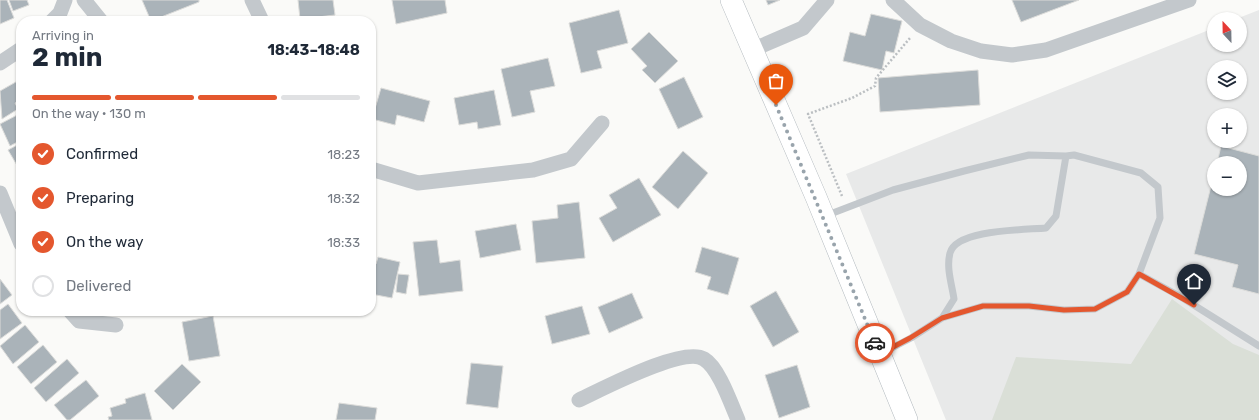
<!DOCTYPE html>
<html lang="en">
<head>
<meta charset="utf-8">
<style>
	body { margin:0; font-family:Rubik,sans-serif; background:#f2f2f3; color:#1f2937; height:100vh; display:flex; flex-direction:column; font-size:15px; white-space:nowrap }
	* { box-sizing:border-box; margin:0 }
	p { font-size:13px; color:#747a83 }
	.icon { flex:none; width:22px; height:22px; fill:none; stroke:currentColor; stroke-width:2; stroke-linecap:round; stroke-linejoin:round }
	.map { position:relative; flex:1; overflow:hidden }
	.sheet { position:absolute; left:16px; top:16px; width:360px; height:300px; display:flex; flex-direction:column; background:#fff; border-radius:16px; box-shadow:0 1px 3px #0004 }
	.sheet>* { flex:none }
	.needle { width:26px; rotate:338deg }
	.controls { position:absolute; left:1207px; top:12px; display:grid; gap:8px }
	.controls a { display:grid; place-items:center; width:40px; height:40px; border-radius:50%; background:#fff; box-shadow:0 1px 3px #0004; font-size:20px }
	.pin { position:absolute; display:grid; place-items:center; width:34px; height:34px; color:#fff; margin:-41px -17px; border-radius:50% 50% 50% 0; rotate:-45deg; box-shadow:0 0 4px #0007 }
	.pin .icon { rotate:45deg }
	.courier { position:absolute; display:grid; place-items:center; width:40px; height:40px; margin:-20px; border:3px solid #e4572e; border-radius:50%; background:#fff; color:#222; box-shadow:0 1px 5px #0007 }
	.headline em { font-style:normal; font-weight:700 }
	.headline div { display:flex; flex-direction:column-reverse }
	.headline { display:flex; align-items:center; justify-content:space-between; height:68px; padding:0 16px }
	h1 { font-size:26px; font-weight:700; line-height:30px }
	.bar { display:grid; grid-template-columns:repeat(4,1fr); gap:6px 4px; align-content:center; height:48px; padding:0 16px }
	.bar i { height:5px; border-radius:3px; background:#e0e1e3 }
	.bar .on { background:#e4572e }
	.bar p { grid-column:span 4 }
	ol { padding:0 16px; list-style:none }
	li { display:flex; align-items:center; gap:12px; height:44px }
	li p { margin-inline-start:auto }
	li .icon { padding:4px; border-radius:50%; background:#e4572e; color:#fff; stroke-width:4 }
	li:last-child { color:#747a83 }
	li i { width:22px; height:22px; border:2px solid #e0e1e3; border-radius:50% }
	.map>svg:first-child { display:block }
</style>
</head>
<body>
<div class="map">
<svg width="1259" height="420" viewBox="0 0 1259 420">
	<rect width="100%" height="100%" fill="#fafaf8"/>
	<!-- built -->
	<path fill="#e8e9e9" fill-rule="evenodd" d="M1259,10V420H946L846,174L1214,28V45H1240V19H1236ZM1214,67H1240V93H1214ZM1214,115H1240V141H1214ZM1214,163H1240V189H1214Z"/>
	<!-- green -->
	<path fill="#dadfd7" d="M1172,299L1233,344L1259,355V420H992L1016,357L1131,364Z"/>
	<!-- building -->
	<path fill="#aab3b9" stroke="#dcdcda" d="M0,0H7L14,18L0,24Z
		M9,0H27L29,5L13,11Z
		M142,0H199V2L151,21Z
		M298,0H333L335,15L300,19Z
		M392,0H445L447,13L396,24Z
		M766,0H780L768,5Z
		M1012,0H1079L1021,22Z
		M619,10L628,43L597,51L602,68L581,73L569,23Z
		M871,14L902,21L894,53L886,51L882,70L843,61L850,32L865,36Z
		M649,32L678,61L655,83L642,70L647,66L631,49Z
		M548,58L555,86L530,91L535,112L512,117L501,69Z
		M978,70L980,105L880,112L878,78Z
		M684,77L703,117L678,129L659,89Z
		M21,79V100L15,103L18,109L2,119L0,91Z
		M381,88L430,101L424,122L397,115L395,125L372,119Z
		M494,90L501,125L478,129L477,122L459,125L454,98Z
		M21,113V140L10,146L0,124Z
		M21,143V172L8,150Z
		M1221,146L1259,156V294L1232,287L1238,265L1194,254L1214,174V189H1240V163H1217Z
		M683,151L708,173L678,209L652,187Z
		M639,178L661,215L613,242L599,218L617,208L609,195Z
		M579,202L585,258L536,263L532,221L558,218L557,205Z
		M516,224L521,250L480,258L475,231Z
		M437,240L440,263L460,260L463,291L419,296L413,242Z
		M702,247L739,258L728,295L707,289L711,277L695,272Z
		M378,257L400,262L392,298L371,294V263L376,264Z
		M398,274L409,275L406,294L396,292Z
		M0,279L12,295L0,304Z
		M776,291L799,332L773,347L750,306Z
		M632,293L643,318L609,333L598,307Z
		M8,304L22,323L0,339V310Z
		M582,306L590,334L552,344L545,316Z
		M213,316L220,356L189,361L182,322Z
		M25,325L39,342L13,364L0,346Z
		M43,345L57,362L31,384L17,367Z
		M67,359L79,373L46,402L34,388Z
		M471,363L503,366L498,408L466,404Z
		M182,364L201,382L173,410L154,391Z
		M797,365L810,407L779,418L765,375Z
		M86,380L99,396L70,420H67L54,405Z
		M145,393L152,420H109L108,417L112,416L110,408L126,403L125,399Z
		M339,403L377,408L375,420H336Z"/>
	<g fill="none" stroke-linecap="round" stroke-linejoin="round">
		<defs>
			<path id="secondary" d="M731,0L816,197L907,420"/>
		</defs>
		<!-- secondary casing -->
		<use href="#secondary" stroke="#b3babf" stroke-width="22"/>
		<!-- path -->
		<path stroke="#bbbfc2" stroke-width="2.5" stroke-dasharray="2 2" stroke-linecap="butt" d="M842,196L808,114L852,98L875,86L876,78L910,38"/>
		<!-- lane -->
		<path stroke="#c3c8cc" stroke-width="7" d="M825,216L893,190L964,171L1029,155L1066,156L1056,216L1046,228C1025,230 956,229 950,253C946,268 952,285 954,299L942,318L911,338L882,353
			M1139,274L1181,297L1259,346
			M942,318L983,306H1029L1064,310L1095,309L1127,292L1139,274L1160,218L1158,187L1141,173L1074,155L1066,156"/>
		<!-- street -->
		<path stroke="#c3c8cc" stroke-width="15" d="M84,0L101,21
			M252,0L262,21
			M893,0L920,25L951,41L981,51L1012,55L1046,50L1189,0
			M52,21L60,13L65,0
			M752,50L803,28L827,0
			M0,63L21,49
			M371,169L418,183L533,170L571,159L602,123
			M0,193L21,244
			M70,311L79,321L116,325
			M579,400C603,389 683,346 704,359C719,368 731,404 738,420"/>
		<!-- secondary -->
		<use href="#secondary" stroke="#fff" stroke-width="21"/>
	</g>
	<g fill="none" stroke-linecap="round" stroke-linejoin="round">
		<!-- done -->
		<path stroke="#99a4ac" stroke-width="4" stroke-dasharray="0 7.2" d="M776,105L875,343"/>
		<!-- route -->
		<path stroke="#e4572e" stroke-width="5" d="M875,343L880,354L910,338L942,318L983,306H1029L1064,310L1095,309L1127,292L1139,274L1194,305"/>
	</g>
</svg>
<div class="controls">
<a><svg class="needle" viewBox="-14 -14 28 28"><path d="M0-13l5 13h-10z" fill="#e53935"/><path d="M0 13l5-13h-10z" fill="#747a83"/></svg></a>
<a><svg class="icon" aria-label="layers" viewBox="0 0 24 24"><path d="M12 4l9 5-9 5-9-5zM3 14l9 5 9-5"/></svg></a>
<a>+</a>
<a>−</a>
</div>
<div class="pin" style="left:776px;top:105px;background:#ea580c"><svg class="icon" aria-label="bag" viewBox="0 0 24 24"><path d="M5 8h14l-1 12H6zM9 8a3 3 0 0 1 6 0"/></svg></div>
<div class="pin" style="left:1194px;top:305px;background:#1f2937"><svg class="icon" aria-label="home" viewBox="0 0 24 24"><path d="M3 11l9-7 9 7M6 9v11h12V9"/></svg></div>
<div class="courier" style="left:875px;top:343px"><svg class="icon" aria-label="car" viewBox="0 0 24 24"><path d="M5 17H2v-5l4-1 3-4h7l3 4 3 1v5h-3M9 17h6M6 11h13"/><circle cx="7" cy="17" r="2"/><circle cx="17" cy="17" r="2"/></svg></div>
<section class="sheet">
<div class="headline"><div><h1>2 min</h1><p>Arriving in</p></div><em>18:43–18:48</em></div>
<div class="bar"><i class="on"></i><i class="on"></i><i class="on"></i><i></i><p>On the way · 130 m</p></div>
<ol>
<li><svg class="icon" aria-label="check" viewBox="0 0 24 24"><path d="M5 12l5 5 9-10"/></svg>Confirmed<p>18:23</p></li>
<li><svg class="icon" aria-label="check" viewBox="0 0 24 24"><path d="M5 12l5 5 9-10"/></svg>Preparing<p>18:32</p></li>
<li><svg class="icon" aria-label="check" viewBox="0 0 24 24"><path d="M5 12l5 5 9-10"/></svg>On the way<p>18:33</p></li>
<li><i></i>Delivered</li>
</ol>
</section>
</div>
</body>
</html>
